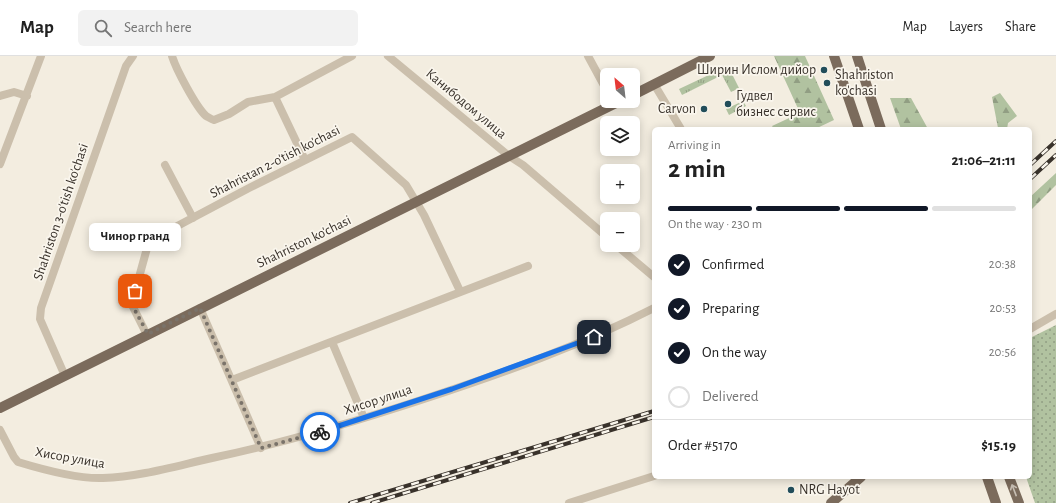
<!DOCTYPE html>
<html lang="en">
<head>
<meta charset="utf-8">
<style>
	body { margin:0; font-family:"Alegreya Sans",sans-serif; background:#f2f2f2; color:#222; height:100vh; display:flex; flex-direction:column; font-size:15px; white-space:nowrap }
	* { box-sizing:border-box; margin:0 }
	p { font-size:13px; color:#767676 }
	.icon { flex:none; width:22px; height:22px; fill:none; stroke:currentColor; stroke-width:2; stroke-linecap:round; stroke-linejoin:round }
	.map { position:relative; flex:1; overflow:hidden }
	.sheet { position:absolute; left:652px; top:71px; width:380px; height:352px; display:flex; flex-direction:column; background:#fff; border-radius:6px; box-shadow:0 2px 10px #0003 }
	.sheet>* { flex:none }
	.needle { width:26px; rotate:332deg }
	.fabs { position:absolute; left:600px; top:12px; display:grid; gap:8px }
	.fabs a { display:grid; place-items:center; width:40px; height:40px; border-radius:6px; background:#fff; box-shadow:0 2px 10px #0003; font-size:20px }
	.pin { position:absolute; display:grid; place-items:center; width:34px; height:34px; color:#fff; margin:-17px; border-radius:8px; box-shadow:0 2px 6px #0006 }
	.courier { position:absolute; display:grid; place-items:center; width:40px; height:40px; margin:-20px; border:3px solid #1a73e8; border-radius:50%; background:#fff; color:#222; box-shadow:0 1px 5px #0007 }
	.bubble { position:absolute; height:28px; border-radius:6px; background:#fff; box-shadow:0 2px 10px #0003; font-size:13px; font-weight:700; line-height:28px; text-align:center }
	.summary em { font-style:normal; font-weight:700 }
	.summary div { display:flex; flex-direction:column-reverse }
	.summary { display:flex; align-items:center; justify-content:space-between; height:68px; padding:0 16px }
	h1 { font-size:26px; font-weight:700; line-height:30px }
	.bar { display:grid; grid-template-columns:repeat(4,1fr); gap:6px 4px; align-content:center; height:48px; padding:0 16px }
	.bar i { height:5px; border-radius:3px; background:#e0e0e0 }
	.bar .active { background:#111827 }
	.bar p { grid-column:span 4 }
	.line { display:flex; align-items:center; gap:10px; padding:0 16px; border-top:1px solid #e0e0e0 }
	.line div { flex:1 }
	ol { padding:0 16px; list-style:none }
	li { display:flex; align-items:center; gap:12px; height:44px }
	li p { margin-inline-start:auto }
	li .icon { padding:4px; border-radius:50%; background:#111827; color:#fff; stroke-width:4 }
	li:last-child { color:#767676 }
	li i { width:22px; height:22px; border:2px solid #e0e0e0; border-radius:50% }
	header { display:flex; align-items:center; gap:24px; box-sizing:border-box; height:56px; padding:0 20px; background:#fff; border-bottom:1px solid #e0e0e0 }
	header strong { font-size:19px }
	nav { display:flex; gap:22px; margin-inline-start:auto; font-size:14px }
	.search { width:280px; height:36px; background:#f2f2f2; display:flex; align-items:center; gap:10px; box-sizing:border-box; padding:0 14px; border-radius:6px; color:#767676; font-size:15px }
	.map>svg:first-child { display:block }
</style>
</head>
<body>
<header>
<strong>Map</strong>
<div class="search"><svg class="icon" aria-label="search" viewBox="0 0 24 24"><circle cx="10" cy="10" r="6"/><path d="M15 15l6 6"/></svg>Search here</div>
<nav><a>Map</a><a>Layers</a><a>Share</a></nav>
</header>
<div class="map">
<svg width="1056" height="447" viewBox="0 0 1056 447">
	<defs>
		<pattern id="grass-tufts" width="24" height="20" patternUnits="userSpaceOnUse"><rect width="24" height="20" fill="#b1c2a0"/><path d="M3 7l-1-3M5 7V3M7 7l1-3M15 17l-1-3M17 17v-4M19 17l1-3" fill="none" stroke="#919e83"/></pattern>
		<pattern id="forest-firs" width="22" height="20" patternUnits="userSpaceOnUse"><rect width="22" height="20" fill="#b1c2a0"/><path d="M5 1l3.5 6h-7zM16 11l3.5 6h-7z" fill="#919e83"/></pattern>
		<pattern id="park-dots" width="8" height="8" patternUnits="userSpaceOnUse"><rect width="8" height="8" fill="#b1c2a0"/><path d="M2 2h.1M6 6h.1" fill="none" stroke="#919e83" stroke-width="1.8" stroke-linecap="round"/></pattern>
	</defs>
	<rect width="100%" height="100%" fill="#f3ede0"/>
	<!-- grass -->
	<path fill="url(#grass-tufts)" d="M728,10L739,32L731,36L722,19L682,39L679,33Z
		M743,45L746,50L729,59L726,53Z"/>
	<!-- forest -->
	<path fill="url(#forest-firs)" d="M774,0H805L834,64L815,73H774L772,70L800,57Z
		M1000,37L1017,60L1008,67L1007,73H996L998,72L992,41Z
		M911,42L928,73H901L890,42Z
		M1056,117V129L1030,155V141Z"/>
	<!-- park -->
	<path fill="url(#park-dots)" d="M1056,269V447H1035L1026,421H1030V282Z"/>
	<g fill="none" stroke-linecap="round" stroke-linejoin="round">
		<!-- minor -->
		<path stroke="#cbbfac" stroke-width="8" d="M172,0C176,13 196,51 206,60C208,61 211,63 214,64L229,58L248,46L275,41L352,0
			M388,0L509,100L523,109L607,181
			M588,0L607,35
			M654,28L681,73
			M0,40L14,36L27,40
			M275,41L305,104
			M0,108L41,0
			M165,109L193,162
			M616,189L654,221
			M200,252L261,392
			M1030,273L1056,258
			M147,279L133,251V243L149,185L249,132L352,81L406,129L424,159L460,235
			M332,286L364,362
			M65,320L40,263L41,252L126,10L133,0
			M232,324L528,210
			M0,374L14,401L18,406C41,413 80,423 103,422C139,421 176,410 212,402C284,387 354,366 424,343C503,317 580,290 654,252
			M569,447L654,420"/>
		<!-- major -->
		<path stroke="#7b6b5c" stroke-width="10" d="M834,0L859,73
			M857,0L881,73
			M633,39L710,0
			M0,352L620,45
			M987,421L996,447
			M1009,421L1019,447
			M831,447L861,421"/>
		<defs>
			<path id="rail" d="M1030,109L1056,85
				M1030,123L1056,99
				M350,447L654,355
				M372,447L654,361"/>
		</defs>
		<!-- rail casing -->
		<use href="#rail" stroke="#39322b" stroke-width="4"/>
		<!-- rail -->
		<use href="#rail" stroke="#faf6ed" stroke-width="2.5" stroke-dasharray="8" stroke-linecap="butt"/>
	</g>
	<!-- one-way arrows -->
	<defs><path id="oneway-shaft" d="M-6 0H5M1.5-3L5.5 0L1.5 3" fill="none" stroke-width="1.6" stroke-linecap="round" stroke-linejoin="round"/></defs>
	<use stroke="#c7beb3" href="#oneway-shaft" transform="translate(1014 434) rotate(-111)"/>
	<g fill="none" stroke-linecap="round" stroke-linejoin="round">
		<!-- done -->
		<path stroke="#7a736a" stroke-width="4" stroke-dasharray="0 7.2" d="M135,235L133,251L148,278L200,252L261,392L320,376"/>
		<!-- route -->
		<path stroke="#1a73e8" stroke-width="5" d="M320,376L452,333L594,281"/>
	</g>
	<!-- markers -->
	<g fill="#214d5a" stroke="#faf6ed" stroke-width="1.5">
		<circle cx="824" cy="14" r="4"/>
		<circle cx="827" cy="27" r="4"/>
		<circle cx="728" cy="48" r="4"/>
		<circle cx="704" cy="53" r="4"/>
		<circle cx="791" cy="434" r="4"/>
	</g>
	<g text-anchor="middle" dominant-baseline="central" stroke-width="3.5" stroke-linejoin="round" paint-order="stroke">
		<!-- poi labels -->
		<g font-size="14" fill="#39322b" stroke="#faf6ed" text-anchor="start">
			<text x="816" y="14" text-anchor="end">Ширин Ислом дийор</text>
			<text x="835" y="19">Shahriston<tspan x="835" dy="16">ko'chasi</tspan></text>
			<text x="736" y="40">Гудвел<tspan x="736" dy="16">бизнес сервис</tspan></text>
			<text x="696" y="53" text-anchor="end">Carvon</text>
			<text x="799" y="434">NRG Hayot</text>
		</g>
		<!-- street labels -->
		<g font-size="14" fill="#39322b" stroke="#faf6ed">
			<text transform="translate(466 48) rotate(40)">Канибодом улица</text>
			<text transform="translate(275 106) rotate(-27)">Shahristan 2-o'tish ko'chasi</text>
			<text transform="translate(61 156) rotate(-71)">Shahriston 3-o'tish ko'chasi</text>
			<text transform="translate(304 186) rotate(-26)">Shahriston ko'chasi</text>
			<text transform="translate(378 344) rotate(-18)">Хисор улица</text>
			<text transform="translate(70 402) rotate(10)">Хисор улица</text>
		</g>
	</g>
</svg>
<div class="fabs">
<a><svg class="needle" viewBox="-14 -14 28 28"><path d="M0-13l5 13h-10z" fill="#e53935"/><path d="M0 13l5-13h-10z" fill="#767676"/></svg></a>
<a><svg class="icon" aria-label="layers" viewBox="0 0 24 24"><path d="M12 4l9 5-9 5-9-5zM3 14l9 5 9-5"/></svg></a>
<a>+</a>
<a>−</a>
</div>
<div class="pin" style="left:135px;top:235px;background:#ea580c"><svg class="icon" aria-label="bag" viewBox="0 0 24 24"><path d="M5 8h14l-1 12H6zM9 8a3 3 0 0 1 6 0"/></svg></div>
<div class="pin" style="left:594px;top:281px;background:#1f2937"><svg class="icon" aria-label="home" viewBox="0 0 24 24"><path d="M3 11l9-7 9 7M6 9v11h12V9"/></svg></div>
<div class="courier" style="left:320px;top:376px"><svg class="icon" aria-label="bike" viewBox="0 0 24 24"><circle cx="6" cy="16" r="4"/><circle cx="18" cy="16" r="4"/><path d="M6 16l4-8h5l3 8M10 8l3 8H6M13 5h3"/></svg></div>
<div class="bubble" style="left:89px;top:167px;width:92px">Чинор гранд</div>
<section class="sheet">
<div class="summary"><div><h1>2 min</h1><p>Arriving in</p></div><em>21:06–21:11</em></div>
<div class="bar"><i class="active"></i><i class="active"></i><i class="active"></i><i></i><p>On the way · 230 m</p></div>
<ol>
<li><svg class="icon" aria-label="check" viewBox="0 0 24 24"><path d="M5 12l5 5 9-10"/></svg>Confirmed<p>20:38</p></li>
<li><svg class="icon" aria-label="check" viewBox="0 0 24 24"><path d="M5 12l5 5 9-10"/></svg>Preparing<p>20:53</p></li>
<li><svg class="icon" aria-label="check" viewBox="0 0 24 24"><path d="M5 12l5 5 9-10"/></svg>On the way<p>20:56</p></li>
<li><i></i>Delivered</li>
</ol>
<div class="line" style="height:52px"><div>Order #5170</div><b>$15.19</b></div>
</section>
</div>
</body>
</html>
